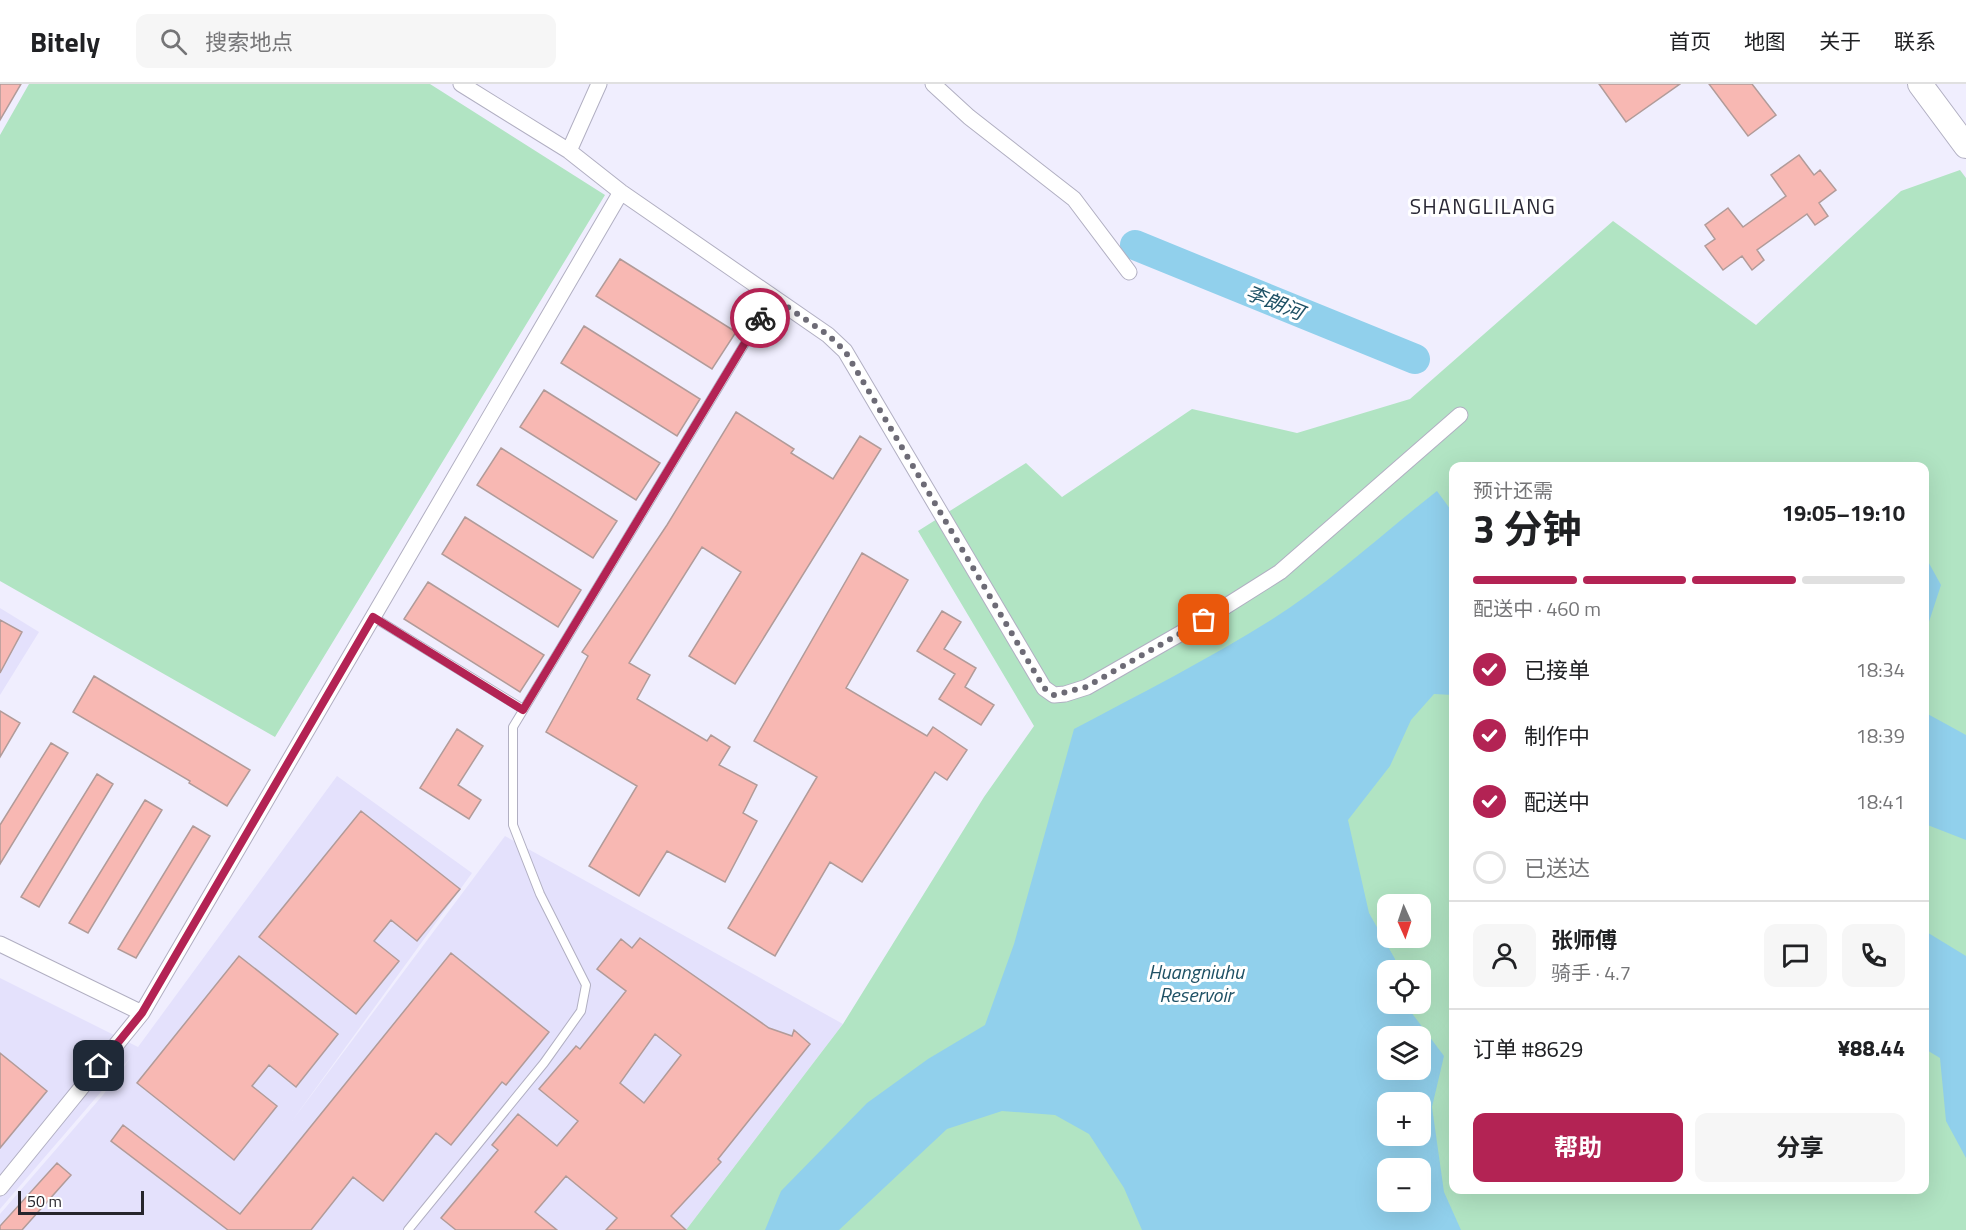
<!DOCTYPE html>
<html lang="zh">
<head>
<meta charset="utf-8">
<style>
	body { margin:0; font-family:"Titillium Web","Noto Sans SC",sans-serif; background:#f6f6f6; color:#202124; height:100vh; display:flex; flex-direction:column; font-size:22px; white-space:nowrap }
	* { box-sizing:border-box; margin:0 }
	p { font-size:20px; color:#757577 }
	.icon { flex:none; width:33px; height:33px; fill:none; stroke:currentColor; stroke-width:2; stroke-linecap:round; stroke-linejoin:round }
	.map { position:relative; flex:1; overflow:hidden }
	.panel { position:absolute; left:1449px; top:378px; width:480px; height:732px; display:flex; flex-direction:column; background:#fff; border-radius:12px; box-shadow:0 6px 24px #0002 }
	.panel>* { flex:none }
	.needle { width:39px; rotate:177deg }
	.buttons { position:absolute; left:1377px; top:810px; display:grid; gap:12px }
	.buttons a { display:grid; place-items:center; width:54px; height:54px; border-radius:12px; background:#fff; box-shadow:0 6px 24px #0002; font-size:30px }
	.scale { position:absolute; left:18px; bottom:15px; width:126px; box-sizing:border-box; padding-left:6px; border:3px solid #26252c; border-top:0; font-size:16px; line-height:21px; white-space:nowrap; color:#26252c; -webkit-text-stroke:4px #fff; paint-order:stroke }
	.pin { position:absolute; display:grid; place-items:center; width:51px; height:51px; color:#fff; margin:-26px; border-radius:12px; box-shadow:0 3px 9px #0006 }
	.courier { position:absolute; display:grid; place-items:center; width:60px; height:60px; margin:-30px; border:4px solid #b32354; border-radius:50%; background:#fff; color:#222; box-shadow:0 2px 8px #0007 }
	.summary em { font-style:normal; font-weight:700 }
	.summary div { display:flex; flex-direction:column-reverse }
	.summary { display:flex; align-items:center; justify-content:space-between; height:102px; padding:0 24px }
	h1 { font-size:39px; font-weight:700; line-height:45px }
	.bar { display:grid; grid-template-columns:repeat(4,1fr); gap:9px 6px; align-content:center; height:72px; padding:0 24px }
	.bar i { height:8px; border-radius:4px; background:#e0e0e0 }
	.bar .current { background:#b32354 }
	.bar p { grid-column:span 4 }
	.line { display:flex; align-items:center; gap:15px; padding:0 24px; border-top:2px solid #e0e0e0 }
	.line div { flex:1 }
	.round { display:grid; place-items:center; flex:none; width:63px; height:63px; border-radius:12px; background:#f6f6f6 }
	ol { padding:0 24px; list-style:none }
	li { display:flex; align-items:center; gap:18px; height:66px }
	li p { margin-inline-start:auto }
	li .icon { padding:6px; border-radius:50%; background:#b32354; color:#fff; stroke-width:4 }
	li:last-child { color:#757577 }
	li i { width:33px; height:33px; border:3px solid #e0e0e0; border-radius:50% }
	.primary-button { display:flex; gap:12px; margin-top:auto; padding:12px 24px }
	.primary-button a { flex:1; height:69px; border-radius:12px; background:#b32354; color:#fff; font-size:24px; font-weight:700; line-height:69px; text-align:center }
	.primary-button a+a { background:#f6f6f6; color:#202124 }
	header { display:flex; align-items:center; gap:36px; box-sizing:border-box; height:84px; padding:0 30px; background:#fff; border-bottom:2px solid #e0e0e0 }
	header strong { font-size:28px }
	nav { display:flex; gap:33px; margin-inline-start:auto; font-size:21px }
	.search { width:420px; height:54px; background:#f6f6f6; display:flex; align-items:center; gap:15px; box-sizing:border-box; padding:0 21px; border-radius:12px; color:#757577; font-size:22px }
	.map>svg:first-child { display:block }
</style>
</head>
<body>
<header>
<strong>Bitely</strong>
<div class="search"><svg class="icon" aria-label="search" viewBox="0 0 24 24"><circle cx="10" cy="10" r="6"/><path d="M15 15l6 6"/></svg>搜索地点</div>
<nav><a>首页</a><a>地图</a><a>关于</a><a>联系</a></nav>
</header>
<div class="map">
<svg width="1966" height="1146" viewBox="0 0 1966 1146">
	<rect width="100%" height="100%" fill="#f0eefe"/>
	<!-- built -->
	<path fill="#e4e1fc" d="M0,524L39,548L0,611Z
		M337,692L472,789L292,1037L505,752L843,940L686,1146H0V1130L103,1011L131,973L0,1125V894L138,963Z"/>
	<!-- green -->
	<path fill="#b1e4c3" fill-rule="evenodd" d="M29,0H430L605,111L275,653L0,497V51Z
		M1960,86L1966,94V1146H686L843,940L984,713L1034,642L918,447L1026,379L1062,413L1192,325L1297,349L1410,315L1613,137L1756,241L1901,107ZM1454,382H1924V1106H1454ZM1388,820H1420V854H1388ZM1388,886H1420V920H1388ZM1388,952H1420V986H1388ZM1388,1018H1420V1052H1388ZM1388,1084H1420V1118H1388Z"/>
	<!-- water -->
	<path fill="#91d0ec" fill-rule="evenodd" d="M1437,407L1453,429V611L1434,610L1411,636L1390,682L1348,736L1369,829L1395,875L1396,886H1388V920H1405L1444,972L1432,1023L1444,1108L1461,1146H1142L1124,1104L1089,1050L1055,1031L1002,1027L947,1045L839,1146H765L781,1107L867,1019L928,975L985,941L1014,860L1074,645C1140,610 1207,576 1271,536C1330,499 1382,450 1437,407ZM1388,952H1420V986H1388ZM1388,1018H1420V1052H1388ZM1388,1084H1420V1118H1388Z
		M1925,472L1941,501L1925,550H1924Z
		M1924,628L1966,651V756L1925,740Z
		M1925,847L1966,872V1074L1946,1037L1940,974L1925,965Z"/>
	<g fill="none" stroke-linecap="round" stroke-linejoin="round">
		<!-- river -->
		<path stroke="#91d0ec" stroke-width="30" d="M1135,161L1415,275"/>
	</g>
	<!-- building -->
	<path fill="#f8b8b3" stroke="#b19b99" stroke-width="1.5" fill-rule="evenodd" d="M0,0H21L0,36Z
		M1599,0H1680L1626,38Z
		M1709,0H1752L1776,31L1748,52Z
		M1799,71L1814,91L1820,86L1836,106L1819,119L1828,132L1815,141L1807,130L1757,166L1764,176L1752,186L1742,172L1723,186L1705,162L1715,155L1705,141L1728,124L1743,143L1786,112L1771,91Z
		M620,175L736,248L712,285L596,212Z
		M584,242L700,315L677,352L561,279Z
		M544,306L660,379L636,416L520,343Z
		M736,328L794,365L791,369L833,395L860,352L881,365L735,600L689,572L741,488L702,463L629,579L650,591L637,615L707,657L711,651L730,663L719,681L757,701L743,729L757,737L725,798L667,767L639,812L589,782L637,702L546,648L588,572L582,568L667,441Z
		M501,364L617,437L593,474L477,401Z
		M465,433L581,506L558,543L442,470Z
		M862,469L908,496L846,604L927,652L933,643L967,666L947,696L935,688L862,798L830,778L775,872L728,844L817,693L754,657Z
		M428,498L544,571L520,608L404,535Z
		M942,527L961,538L944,565L976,584L965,603L994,621L981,641L939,615L955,590L917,567Z
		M0,536L22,548L0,589Z
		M94,592L250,686L227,722L189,699L190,697L73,628Z
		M0,627L20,639L0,673Z
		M457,645L483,662L458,701L481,716L469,735L420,704Z
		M51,659L68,669L0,780V741Z
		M97,690L113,700L39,823L21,813Z
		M145,716L162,726L88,849L69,839Z
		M361,727L460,805L417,857L391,836L374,857L399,877L356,930L259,853Z
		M193,742L210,752L136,874L118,865Z
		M640,854L769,944L792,952L794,946L810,960L718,1075L721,1078L671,1132L686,1146H606L617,1134L566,1092L535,1128L557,1146H456L441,1134L498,1066L492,1061L518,1030L557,1062L578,1037L539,1005L576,962L580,965L626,907L597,885L621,855L632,864ZM655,950L681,971L644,1019L620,999Z
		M451,869L549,948L506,1001L502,998L451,1061L436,1049L383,1117L353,1093L311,1146H228L111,1057L123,1041L240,1130Z
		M239,872L338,950L296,1003L269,981L252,1002L277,1022L234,1076L137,999Z
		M0,969L47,1007L0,1064Z
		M57,1079L71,1091L22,1146H0V1142Z"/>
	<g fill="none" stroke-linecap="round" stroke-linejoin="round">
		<defs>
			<path id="lane" d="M373,533L523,625
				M408,1146L544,979L581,927L586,901L540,810L513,741V643L773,213"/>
			<path id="street" d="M461,0L569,67L621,108L828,251L845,267L1044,604L1054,611L1065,610L1087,603L1204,536L1280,488L1460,331
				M933,0L969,33L1074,115L1129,188
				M569,67L599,0
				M0,860L142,929
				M0,1104L142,929L621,108"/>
			<path id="primary" d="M1920,0L1966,62"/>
		</defs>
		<!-- lane casing -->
		<use href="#lane" stroke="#b1afc2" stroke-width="10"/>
		<!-- street casing -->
		<use href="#street" stroke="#b1afc2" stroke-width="17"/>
		<!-- primary casing -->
		<use href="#primary" stroke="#b1afc2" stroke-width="26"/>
		<!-- lane -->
		<use href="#lane" stroke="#fff" stroke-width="8"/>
		<!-- street -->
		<use href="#street" stroke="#fff" stroke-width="15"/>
		<!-- primary -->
		<use href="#primary" stroke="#fff" stroke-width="24"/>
	</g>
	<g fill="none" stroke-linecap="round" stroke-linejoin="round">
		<!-- done -->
		<path stroke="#6d6b76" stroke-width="6" stroke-dasharray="0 10.8" d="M760,234L773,213L828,251L845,267L1044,604L1054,611L1086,603L1204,536"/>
		<!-- route -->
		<path stroke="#b32354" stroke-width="8" d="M99,982L142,929L373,533L523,626L760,234"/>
	</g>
	<g text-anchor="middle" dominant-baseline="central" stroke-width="6" stroke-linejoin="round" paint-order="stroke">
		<!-- water labels -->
		<g font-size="20" font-style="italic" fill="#1e5165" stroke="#fff">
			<text transform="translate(1275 218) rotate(22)">李朗河</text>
			<text x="1196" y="887">Huangniuhu<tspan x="1196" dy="23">Reservoir</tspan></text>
		</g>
		<!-- quarter labels -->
		<g font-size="21" letter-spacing="1.5" fill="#292735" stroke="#fff">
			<text x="1483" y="122">SHANGLILANG</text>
		</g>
	</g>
</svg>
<div class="buttons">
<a><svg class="needle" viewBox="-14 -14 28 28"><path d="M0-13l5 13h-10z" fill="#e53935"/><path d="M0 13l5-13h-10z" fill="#757577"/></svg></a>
<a><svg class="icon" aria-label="locate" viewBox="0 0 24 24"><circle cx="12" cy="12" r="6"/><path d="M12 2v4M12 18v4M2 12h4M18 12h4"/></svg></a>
<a><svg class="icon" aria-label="layers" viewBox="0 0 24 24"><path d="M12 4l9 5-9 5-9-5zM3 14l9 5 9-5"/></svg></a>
<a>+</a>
<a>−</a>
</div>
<div class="scale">50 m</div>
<div class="pin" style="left:1204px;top:536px;background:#ea580c"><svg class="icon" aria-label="bag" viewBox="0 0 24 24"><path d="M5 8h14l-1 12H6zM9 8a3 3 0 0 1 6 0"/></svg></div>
<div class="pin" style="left:99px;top:982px;background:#1f2937"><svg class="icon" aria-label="home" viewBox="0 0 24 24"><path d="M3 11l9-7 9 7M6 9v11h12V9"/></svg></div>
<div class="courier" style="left:760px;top:234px"><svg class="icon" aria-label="bike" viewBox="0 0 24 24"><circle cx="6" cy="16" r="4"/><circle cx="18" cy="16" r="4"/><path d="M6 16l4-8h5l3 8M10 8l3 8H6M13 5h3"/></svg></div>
<section class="panel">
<div class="summary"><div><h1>3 分钟</h1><p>预计还需</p></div><em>19:05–19:10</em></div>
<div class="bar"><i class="current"></i><i class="current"></i><i class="current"></i><i></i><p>配送中 · 460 m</p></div>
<ol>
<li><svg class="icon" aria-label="check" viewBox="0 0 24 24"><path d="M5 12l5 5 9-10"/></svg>已接单<p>18:34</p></li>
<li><svg class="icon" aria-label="check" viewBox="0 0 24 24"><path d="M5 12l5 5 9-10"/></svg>制作中<p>18:39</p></li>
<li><svg class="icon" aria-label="check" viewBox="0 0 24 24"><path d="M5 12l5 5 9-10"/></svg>配送中<p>18:41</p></li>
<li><i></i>已送达</li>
</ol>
<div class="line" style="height:108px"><a class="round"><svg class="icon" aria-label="person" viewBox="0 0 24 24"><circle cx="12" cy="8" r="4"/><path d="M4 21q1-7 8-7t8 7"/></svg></a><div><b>张师傅</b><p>骑手 · 4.7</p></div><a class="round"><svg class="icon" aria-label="chat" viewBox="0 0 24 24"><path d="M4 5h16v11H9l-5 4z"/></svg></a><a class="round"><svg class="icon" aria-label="phone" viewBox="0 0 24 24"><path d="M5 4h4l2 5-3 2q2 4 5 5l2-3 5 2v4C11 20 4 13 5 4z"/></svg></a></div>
<div class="line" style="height:78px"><div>订单 #8629</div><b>¥88.44</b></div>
<div class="primary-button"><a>帮助</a><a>分享</a></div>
</section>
</div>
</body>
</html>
